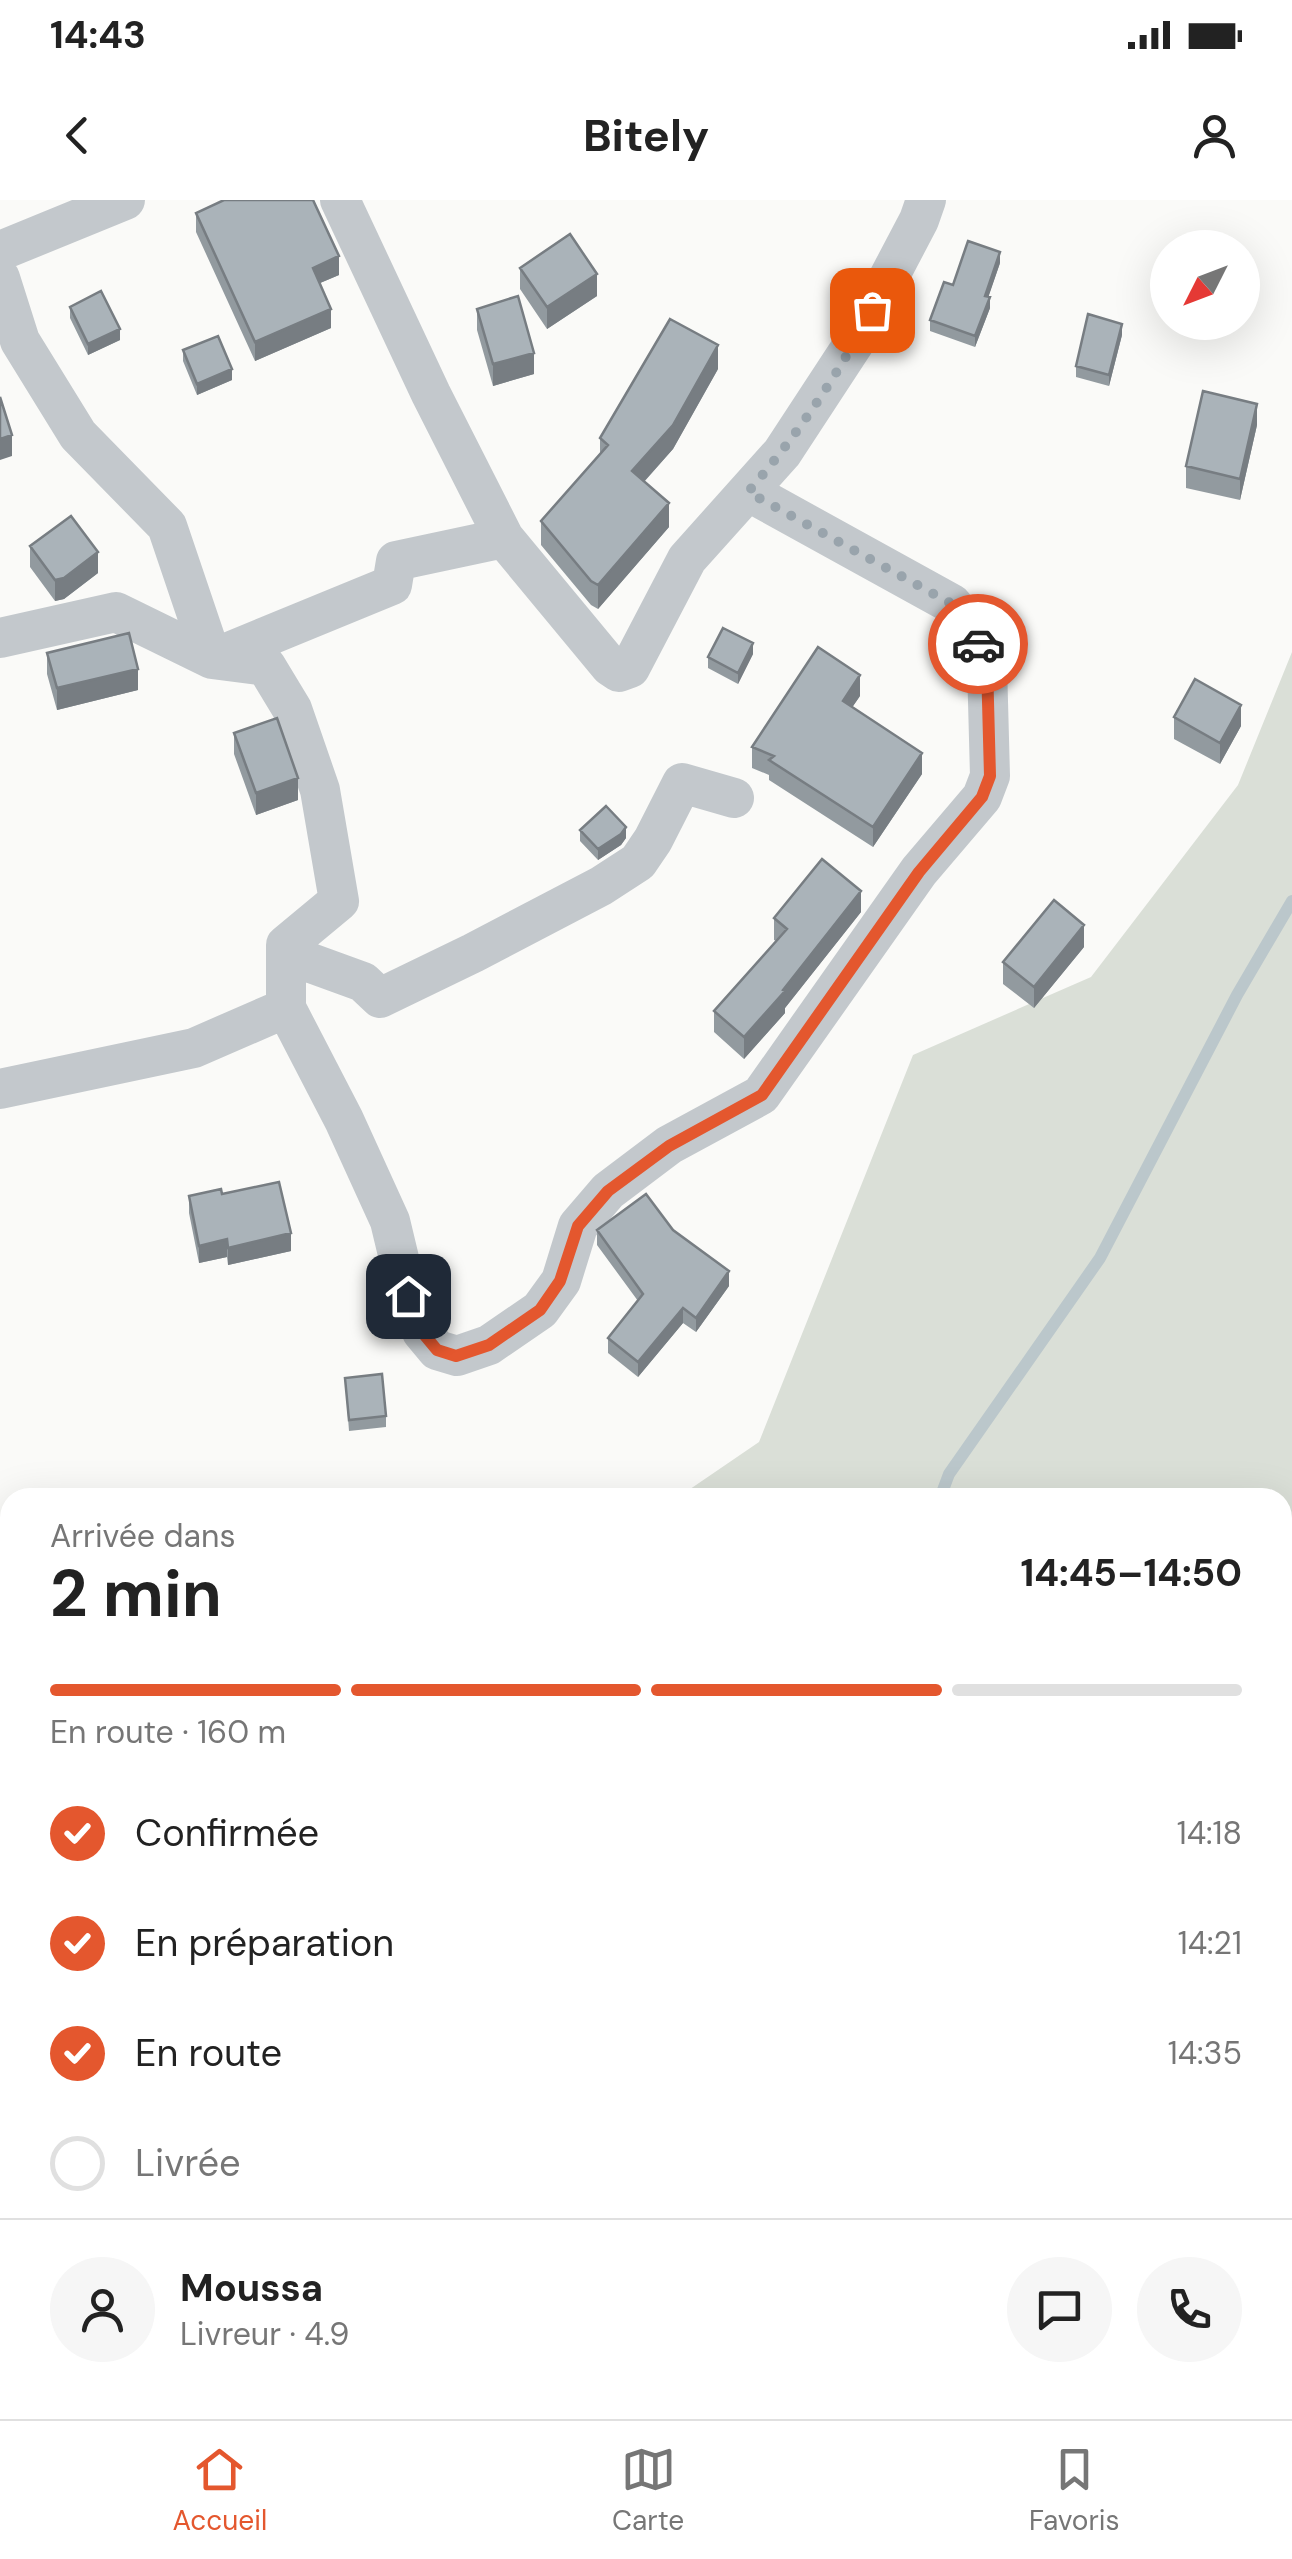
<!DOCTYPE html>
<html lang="fr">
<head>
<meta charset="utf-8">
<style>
	body { margin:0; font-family:"DM Sans",sans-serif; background:#f6f6f6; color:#222; height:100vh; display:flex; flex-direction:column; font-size:38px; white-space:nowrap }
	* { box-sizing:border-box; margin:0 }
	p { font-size:32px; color:#767676 }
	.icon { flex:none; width:55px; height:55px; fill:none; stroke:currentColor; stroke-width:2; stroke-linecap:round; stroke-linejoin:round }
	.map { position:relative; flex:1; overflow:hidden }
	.side { position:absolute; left:0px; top:1288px; width:1292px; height:932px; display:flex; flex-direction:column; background:#fff; border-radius:30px 30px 0 0; box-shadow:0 10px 40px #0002 }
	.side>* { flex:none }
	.needle { width:65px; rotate:228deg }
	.fabs { position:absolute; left:1150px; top:30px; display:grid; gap:20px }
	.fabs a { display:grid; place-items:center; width:110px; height:110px; border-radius:50%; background:#fff; box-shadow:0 10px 40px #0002; font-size:50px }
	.pin { position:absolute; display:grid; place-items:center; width:85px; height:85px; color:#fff; margin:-42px; border-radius:20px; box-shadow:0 5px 15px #0006 }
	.courier { position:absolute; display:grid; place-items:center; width:100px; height:100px; margin:-50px; border:8px solid #e4572e; border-radius:50%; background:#fff; color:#222; box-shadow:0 2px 12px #0007 }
	.overview em { font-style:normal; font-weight:700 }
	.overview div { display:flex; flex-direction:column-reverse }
	.overview { display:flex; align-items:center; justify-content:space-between; height:170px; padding:0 50px }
	h1 { font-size:65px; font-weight:700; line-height:75px }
	.bar { display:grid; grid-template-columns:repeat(4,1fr); gap:15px 10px; align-content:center; height:120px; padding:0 50px }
	.bar i { height:12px; border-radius:8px; background:#e0e0e0 }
	.bar .selected { background:#e4572e }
	.bar p { grid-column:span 4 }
	.line { display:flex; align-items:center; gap:25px; padding:0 50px; border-top:2px solid #e0e0e0 }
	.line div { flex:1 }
	.round { display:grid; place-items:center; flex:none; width:105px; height:105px; border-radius:52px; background:#f6f6f6 }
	ol { padding:0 50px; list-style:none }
	li { display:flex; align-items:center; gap:30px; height:110px }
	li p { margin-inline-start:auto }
	li .icon { padding:10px; border-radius:50%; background:#e4572e; color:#fff; stroke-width:4 }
	li:last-child { color:#767676 }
	li i { width:55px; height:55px; border:5px solid #e0e0e0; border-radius:50% }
	.status { display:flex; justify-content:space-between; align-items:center; height:70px; padding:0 50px; background:#fff; direction:ltr }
	.status svg { height:28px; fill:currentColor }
	header { display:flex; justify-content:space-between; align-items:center; height:130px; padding:0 50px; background:#fff; font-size:45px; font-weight:700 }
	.dock { display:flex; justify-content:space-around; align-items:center; height:140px; border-top:2px solid #e0e0e0; background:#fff; font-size:28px; color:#767676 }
	.dock a { display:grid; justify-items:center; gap:5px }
	.dock .selected { color:#e4572e }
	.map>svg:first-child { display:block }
</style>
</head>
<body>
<div class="status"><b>14:43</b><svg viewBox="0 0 49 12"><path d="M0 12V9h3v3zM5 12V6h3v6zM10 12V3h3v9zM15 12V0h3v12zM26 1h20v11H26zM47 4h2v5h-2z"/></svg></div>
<header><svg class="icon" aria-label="back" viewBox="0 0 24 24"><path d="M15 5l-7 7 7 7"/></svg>Bitely<svg class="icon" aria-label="person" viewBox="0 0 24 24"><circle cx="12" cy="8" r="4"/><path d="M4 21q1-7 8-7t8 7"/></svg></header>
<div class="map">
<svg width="1292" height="2219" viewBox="0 0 1292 2219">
	<rect width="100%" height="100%" fill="#fafaf8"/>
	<!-- green -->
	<path fill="#dadfd7" d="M1292,452V1722L1283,1733L1282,1298H677L759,1242L913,855L1091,777L1238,585Z
		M819,2210H1042L1041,2219H820Z"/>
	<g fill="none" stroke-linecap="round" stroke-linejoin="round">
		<!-- stream -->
		<path stroke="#bbc7cb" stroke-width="12" d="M940,1298L949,1274L1100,1058L1237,795L1292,701
			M946,2210V2219"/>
		<!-- street -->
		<path stroke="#c3c8cc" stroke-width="40" d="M340,0L431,194L504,338L610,466L619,472L630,468L687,359L782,253L856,140L919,20L926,0
			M0,51L125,0
			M0,78L20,141L78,235L167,326L212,459L266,466L292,509L320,590L339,701L286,745V808L344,920L390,1021L408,1096L422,1132L437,1150L457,1156L489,1145L540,1110L561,1081L578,1026L608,991L669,945L761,895L919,671L982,597L990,576L987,464L971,431L952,404L749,292
			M0,438L116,412L212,459L392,385L396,361L504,338
			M286,754L363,782L380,798L473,753L601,686L638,662L653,640L682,583L734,598
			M0,889L194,848L286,808
			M0,1640L10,1639
			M0,1923L10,1934
			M204,2210L207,2219
			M541,2210L543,2219
			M807,2210L808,2219"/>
	</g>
	<!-- wall -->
	<path fill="#929a9f" d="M196,13L339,75L320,83L331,128L255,161L196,32Z
		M1000,63L988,97L990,108L975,147L930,131V120L953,85Z
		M520,68L597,96L547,129L520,89Z
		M70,107L120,140L88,155L70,118Z
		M477,109L534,174L493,186L477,130Z
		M1122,135L1109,186L1076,177V166Z
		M183,150L232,180L197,195L183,161Z
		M718,169L673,249L644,282L669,327L598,409L591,405L541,345V321L600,253V238Z
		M1257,225L1240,300L1186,288V266Z
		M30,346L98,373L64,399L55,401L30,367Z
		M47,453L138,490L57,510L47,474Z
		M753,454L738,484L708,468V457Z
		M860,496L852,507L922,574L873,647L769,580V575L752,568V547Z
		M1174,517L1241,526L1220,564L1174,539Z
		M234,533L298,600L256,615L234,554Z
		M580,630L626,638L621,645L598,660L580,641Z
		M861,712L785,808V813L744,859L714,832V811L776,741L774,740V718Z
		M1084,747L1034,808L1003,784V762Z
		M222,994L291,1051L228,1065L227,1057L199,1063L189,1013V996Z
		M597,1030H673L729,1086L696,1132L683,1123L638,1177L608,1153V1138L638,1101L597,1045Z
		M345,1178L386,1216V1227L349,1231Z"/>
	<!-- shaded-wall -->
	<path fill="#777d82" d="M1000,52V63L985,107V96Z
		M339,56V75L313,86V68Z
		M597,74V96L547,129V107Z
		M990,97V108L975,147V136Z
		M331,109V128L255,161V142Z
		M1122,124V135L1109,186V175Z
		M120,129V140L88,155V144Z
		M718,145V169L673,249L632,295V271Z
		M534,153V174L493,186V164Z
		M232,169V180L197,195V184Z
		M1257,204V225L1240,300V279Z
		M12,235V256L0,260V239Z
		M669,303V327L598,409V385Z
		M98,352V373L64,399L55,401V380Z
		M753,443V454L738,484V473Z
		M138,469V490L57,510V488Z
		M860,475V496L843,521V501Z
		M1241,505V526L1220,564V543Z
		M922,553V574L873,647V627Z
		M298,578V600L256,615V593Z
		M626,627V638L621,645L598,660V649Z
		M861,691V712L785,808V813L744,859V837Z
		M1084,725V747L1034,808V787Z
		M291,1033V1051L228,1065V1048Z
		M227,1039V1057L199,1063V1046Z
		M729,1071V1086L696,1132V1118Z
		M683,1108V1123L638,1177V1162Z
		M10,2200V2210H48L0,2219V2202Z"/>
	<!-- building -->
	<path fill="#aab3b9" stroke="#777d82" stroke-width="2.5" d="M224,0H313L339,56L313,68L331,109L255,142L196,13Z
		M570,34L597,74L547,107L520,68Z
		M968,41L1000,52L985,96L990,97L975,136L930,120L944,82L953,85Z
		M101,91L120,129L88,144L70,107Z
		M518,96L534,153L493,164L477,109Z
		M1088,114L1122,124L1109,175L1076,166Z
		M670,119L718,145L673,225L632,271L669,303L598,385L591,381L541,321L608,245L600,238Z
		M218,136L232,169L197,184L183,150Z
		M1203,191L1257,204L1240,279L1186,266Z
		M0,197L12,235L0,239Z
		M71,316L98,352L64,378L55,380L30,346Z
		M723,428L753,443L738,473L708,457Z
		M129,433L138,469L57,488L47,453Z
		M818,447L860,475L843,501L922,553L873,627L769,560L774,556L752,547Z
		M1195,479L1241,505L1220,543L1174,517Z
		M277,518L298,578L256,593L234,533Z
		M606,606L626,627L621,634L598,649L580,630Z
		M822,659L861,691L783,790L785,791L744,837L714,811L787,729L774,718Z
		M1054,700L1084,725L1034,787L1003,762Z
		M279,982L291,1033L228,1048L227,1039L199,1046L189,996L221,989L222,994Z
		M646,994L673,1030L729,1071L696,1118L683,1108L638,1162L608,1138L643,1094L597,1030Z
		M382,1174L386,1216L349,1220L345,1178Z
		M10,2141V2200L0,2202V2143Z"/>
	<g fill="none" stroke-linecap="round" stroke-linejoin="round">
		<!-- done -->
		<path stroke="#99a4ac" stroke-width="10" stroke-dasharray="0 18" d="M872,110C838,175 796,237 748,292L952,404L978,444"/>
		<!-- route -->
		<path stroke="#e4572e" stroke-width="12" d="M408,1096L422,1132L437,1150L456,1156L489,1145L540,1110L560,1081L578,1026L608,991L669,946L762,895L919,672L982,597L990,576L987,464L978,444"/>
	</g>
</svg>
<div class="fabs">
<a><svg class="needle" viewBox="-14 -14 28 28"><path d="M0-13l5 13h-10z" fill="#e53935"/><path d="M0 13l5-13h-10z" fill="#767676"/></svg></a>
</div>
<div class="pin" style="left:872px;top:110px;background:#ea580c"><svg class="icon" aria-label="bag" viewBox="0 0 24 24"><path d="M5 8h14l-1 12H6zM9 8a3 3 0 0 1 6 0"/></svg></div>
<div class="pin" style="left:408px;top:1096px;background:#1f2937"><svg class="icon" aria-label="home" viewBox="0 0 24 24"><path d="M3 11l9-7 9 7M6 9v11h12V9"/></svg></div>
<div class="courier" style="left:978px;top:444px"><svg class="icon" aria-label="car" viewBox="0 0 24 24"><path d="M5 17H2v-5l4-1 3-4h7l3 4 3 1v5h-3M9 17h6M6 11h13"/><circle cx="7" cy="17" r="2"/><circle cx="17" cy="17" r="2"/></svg></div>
<section class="side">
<div class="overview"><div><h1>2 min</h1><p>Arrivée dans</p></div><em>14:45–14:50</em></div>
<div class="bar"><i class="selected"></i><i class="selected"></i><i class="selected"></i><i></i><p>En route · 160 m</p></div>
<ol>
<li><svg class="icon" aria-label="check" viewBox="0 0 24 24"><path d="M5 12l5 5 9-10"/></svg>Confirmée<p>14:18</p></li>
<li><svg class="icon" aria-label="check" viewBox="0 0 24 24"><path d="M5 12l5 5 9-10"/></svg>En préparation<p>14:21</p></li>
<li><svg class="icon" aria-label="check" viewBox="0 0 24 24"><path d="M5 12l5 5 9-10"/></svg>En route<p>14:35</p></li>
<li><i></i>Livrée</li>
</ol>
<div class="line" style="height:180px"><a class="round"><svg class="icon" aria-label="person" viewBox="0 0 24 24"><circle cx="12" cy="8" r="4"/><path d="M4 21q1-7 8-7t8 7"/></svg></a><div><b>Moussa</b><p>Livreur · 4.9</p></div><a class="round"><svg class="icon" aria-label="chat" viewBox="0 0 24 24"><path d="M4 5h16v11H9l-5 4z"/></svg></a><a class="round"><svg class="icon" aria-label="phone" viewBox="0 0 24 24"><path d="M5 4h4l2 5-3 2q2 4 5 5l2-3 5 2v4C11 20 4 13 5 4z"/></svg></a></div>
</section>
</div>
<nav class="dock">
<a class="selected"><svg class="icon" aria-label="home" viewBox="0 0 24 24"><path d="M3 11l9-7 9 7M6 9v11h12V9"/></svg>Accueil</a>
<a><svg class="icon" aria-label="map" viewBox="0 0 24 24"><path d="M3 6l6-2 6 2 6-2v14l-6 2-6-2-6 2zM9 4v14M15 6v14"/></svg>Carte</a>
<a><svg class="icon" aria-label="saved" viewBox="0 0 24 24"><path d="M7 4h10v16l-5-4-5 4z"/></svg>Favoris</a>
</nav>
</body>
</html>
